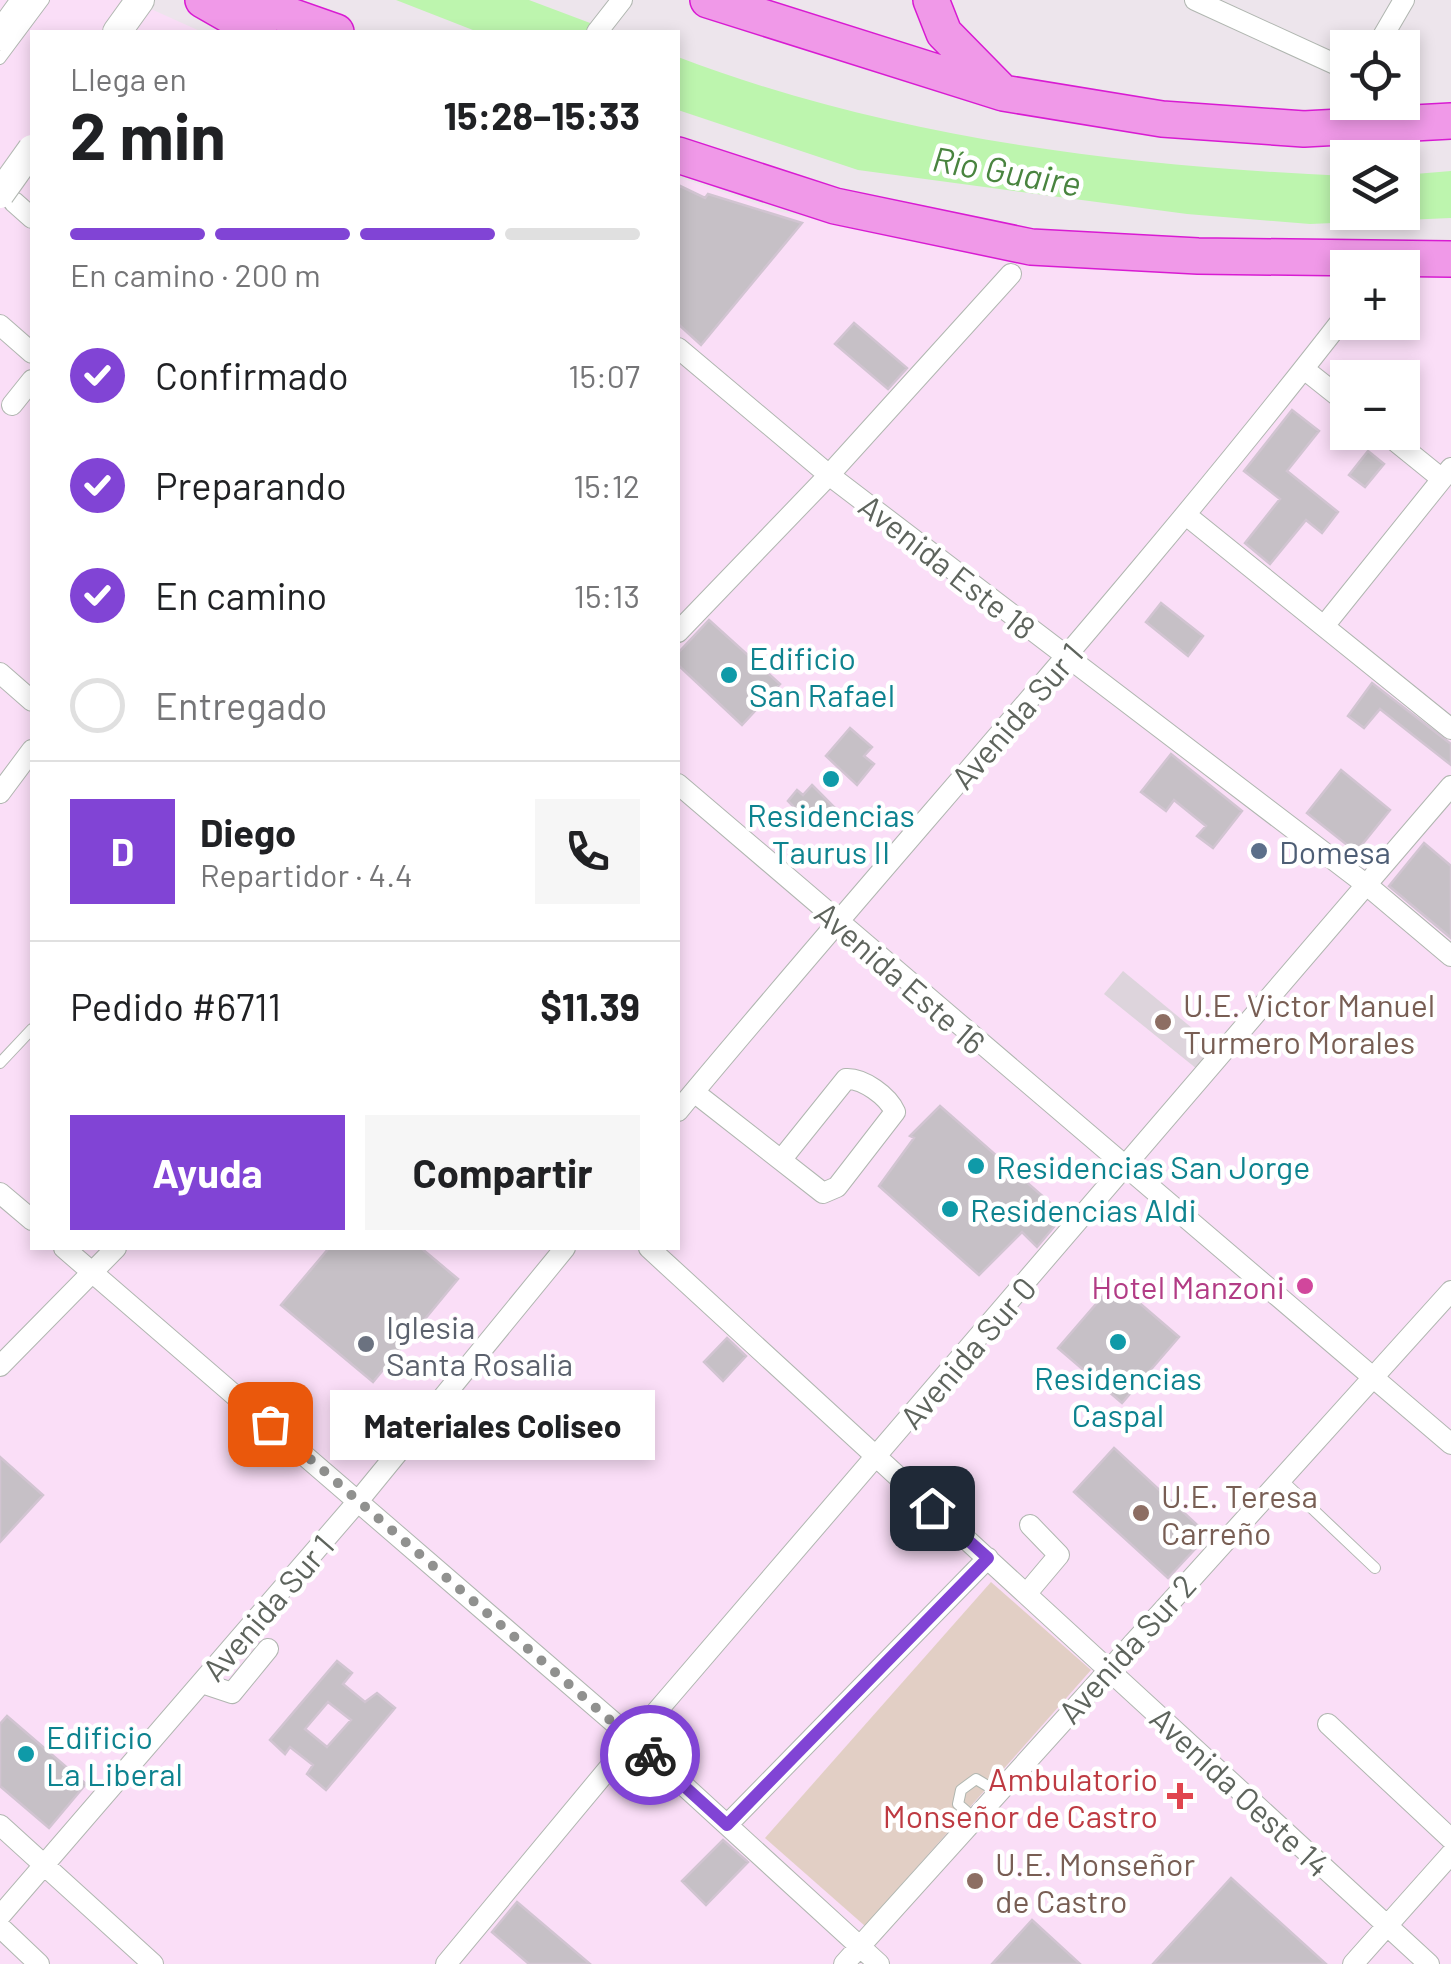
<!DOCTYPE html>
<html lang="es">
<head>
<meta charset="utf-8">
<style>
	body { margin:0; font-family:Barlow,sans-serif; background:#f6f6f6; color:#202124; height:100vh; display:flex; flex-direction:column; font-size:38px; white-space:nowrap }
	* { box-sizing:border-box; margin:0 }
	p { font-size:32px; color:#757577 }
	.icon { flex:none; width:55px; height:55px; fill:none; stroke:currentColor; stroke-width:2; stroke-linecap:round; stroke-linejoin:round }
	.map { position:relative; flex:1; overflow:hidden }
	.sheet { position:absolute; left:30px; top:30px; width:650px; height:1220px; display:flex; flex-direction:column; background:#fff; border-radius:0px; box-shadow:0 5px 15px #0003 }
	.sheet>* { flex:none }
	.tools { position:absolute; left:1330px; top:30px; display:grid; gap:20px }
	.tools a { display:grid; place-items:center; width:90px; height:90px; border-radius:0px; background:#fff; box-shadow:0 5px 15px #0003; font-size:50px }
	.pin { position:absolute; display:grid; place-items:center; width:85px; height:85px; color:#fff; margin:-42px; border-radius:20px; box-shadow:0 5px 15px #0006 }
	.courier { position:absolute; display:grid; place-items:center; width:100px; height:100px; margin:-50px; border:8px solid #8144d5; border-radius:50%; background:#fff; color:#222; box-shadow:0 2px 12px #0007 }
	.bubble { position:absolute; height:70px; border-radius:0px; background:#fff; box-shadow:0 5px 15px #0003; font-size:32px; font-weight:700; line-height:70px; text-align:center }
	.summary em { font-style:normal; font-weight:700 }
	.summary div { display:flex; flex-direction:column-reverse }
	.summary { display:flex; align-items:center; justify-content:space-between; height:170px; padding:0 40px }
	h1 { font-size:65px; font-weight:700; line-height:75px }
	.bar { display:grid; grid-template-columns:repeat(4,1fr); gap:15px 10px; align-content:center; height:120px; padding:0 40px }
	.bar i { height:12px; border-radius:8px; background:#e0e0e0 }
	.bar .active { background:#8144d5 }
	.bar p { grid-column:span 4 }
	.line { display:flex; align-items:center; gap:25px; padding:0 40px; border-top:2px solid #e0e0e0 }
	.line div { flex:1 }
	.round { display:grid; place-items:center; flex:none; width:105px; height:105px; border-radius:0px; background:#f6f6f6 }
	ol { padding:0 40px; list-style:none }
	li { display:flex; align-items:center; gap:30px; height:110px }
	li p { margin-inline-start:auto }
	li .icon { padding:10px; border-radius:50%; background:#8144d5; color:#fff; stroke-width:4 }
	li:last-child { color:#757577 }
	li i { width:55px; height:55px; border:5px solid #e0e0e0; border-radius:50% }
	.primary-button { display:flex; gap:20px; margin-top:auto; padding:20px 40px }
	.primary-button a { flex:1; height:115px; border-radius:0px; background:#8144d5; color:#fff; font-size:40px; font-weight:700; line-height:115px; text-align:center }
	.primary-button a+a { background:#f6f6f6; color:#202124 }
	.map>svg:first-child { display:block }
</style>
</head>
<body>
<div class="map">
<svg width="1451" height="1964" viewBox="0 0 1451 1964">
	<rect width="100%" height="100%" fill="#ede5ec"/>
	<!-- commercial -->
	<path fill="#fadef7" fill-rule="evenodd" d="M0,0H131L202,32H32V1248H678V177L781,212L912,239L1451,262V1964H0ZM1348,268H1402V322H1348ZM1348,378H1402V432H1348Z"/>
	<!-- education -->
	<path fill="#ddd4dc" d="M1123,971L1215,1047L1197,1069L1104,994Z"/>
	<!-- green -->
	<path fill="#e2cfc5" d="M991,1582L1091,1670L865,1926L765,1838Z"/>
	<!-- water -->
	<path fill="#bdf5ae" d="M396,0H529L614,32H478Z
		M678,57C891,138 1120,166 1347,176L1348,212H1402L1403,175L1451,171V218L1310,224L1187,214L858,170L678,110Z"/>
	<!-- building -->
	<path fill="#c6c0c6" stroke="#d1c4d1" stroke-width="2.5" fill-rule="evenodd" d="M678,185L705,198L708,194L802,223L701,345L678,324Z
		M854,323L907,368L888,389L835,344Z
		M1292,410L1319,431L1287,471L1338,512L1322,533L1306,520L1270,564L1245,543L1280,499L1244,471Z
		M1368,451L1384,464L1365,487L1349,475Z
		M1161,603L1203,636L1188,656L1146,622Z
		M709,620L780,684L742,725L678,665V653Z
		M1372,683L1451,744V765L1380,709L1364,728L1348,716Z
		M850,728L872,747L864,756L874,764L857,785L826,756Z
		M1171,754L1242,811L1213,848L1197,836L1206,826L1174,800L1166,811L1141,792Z
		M1341,770L1390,810L1356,852L1307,813Z
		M812,785L836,809L819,828L813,823L808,828L791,813L795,808L788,801L797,790L803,795Z
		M1424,843L1451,866V938L1389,886Z
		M940,1106L1064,1215L1037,1247L1022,1232L979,1275L879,1186L914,1138L910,1136Z
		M329,1248H421L458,1279L373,1382L281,1305Z
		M1115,1282L1179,1337L1122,1403L1058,1348Z
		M727,1338L746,1356L723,1381L704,1362Z
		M1114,1448L1208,1535L1168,1578L1074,1492Z
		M0,1457L43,1495L0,1542Z
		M337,1661L352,1673L343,1684L365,1702L377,1693L395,1708L326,1790L307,1774L313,1765L290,1747L285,1754L270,1740ZM328,1702L351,1720L327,1747L305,1729Z
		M7,1716L86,1784L49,1828L0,1786V1724Z
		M723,1840L748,1862L706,1905L682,1881Z
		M1231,1878L1326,1964H1153Z
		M517,1902L590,1964H529L492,1932Z
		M1032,1920L1080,1964H992Z"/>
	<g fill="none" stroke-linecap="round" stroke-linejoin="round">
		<defs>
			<path id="service" d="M0,59L44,0
				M0,1063L32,1029
				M1282,1480L1375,1568
				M974,1818L958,1804L961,1790L976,1779L996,1791"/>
			<path id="minor" d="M1195,0L1348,70
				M597,32L622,0
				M1376,48L1404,0
				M14,202L32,218
				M0,325L32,353
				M678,348L829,475L1368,886L1451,956
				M1304,369L1348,404
				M12,405L32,380
				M1384,432L1442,479
				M1186,515L1451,729
				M1324,626L1451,468
				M678,632L829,475L1011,274
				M0,673L32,701
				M678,784L1451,1444
				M0,793L32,750
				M694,1092L823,1193L837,1187L895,1112C888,1096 863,1078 846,1079L781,1160
				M678,1111C900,844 1135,587 1348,312
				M0,1193L32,1220
				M64,1248L633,1739L879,1964
				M649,1248L1429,1964
				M0,1366L116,1248
				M1027,1593L1059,1555L1030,1525
				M202,1683L232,1693L268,1649
				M1328,1724L1451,1839
				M0,1825L153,1964
				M727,1825L988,1558
				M0,1916L359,1500L565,1248
				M0,1927L39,1964
				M446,1964L633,1739L1451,786
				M844,1964L1451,1291
				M1353,1964L1451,1854"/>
			<path id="secondary" d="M117,32L140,0
				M0,36L26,0"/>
			<path id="motorway" d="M203,0L259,32
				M245,0L336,32
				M708,0L1003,93L1162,119L1304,129L1451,121
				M931,0L944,33L998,88
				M678,155L835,206L1031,247L1198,256L1451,259"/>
		</defs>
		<!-- service casing -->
		<use href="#service" stroke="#b0b6b0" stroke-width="12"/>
		<!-- minor casing -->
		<use href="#minor" stroke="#b0b6b0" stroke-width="22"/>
		<!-- secondary casing -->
		<use href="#secondary" stroke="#b2b8b2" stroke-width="30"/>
		<!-- motorway casing -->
		<use href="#motorway" stroke="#d81bd2" stroke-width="38"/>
		<!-- service -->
		<use href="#service" stroke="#fff" stroke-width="10"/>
		<!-- minor -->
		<use href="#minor" stroke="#fff" stroke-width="20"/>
		<!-- secondary -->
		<use href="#secondary" stroke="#fff" stroke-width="28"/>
		<!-- motorway -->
		<use href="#motorway" stroke="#f099e8" stroke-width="35"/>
		<defs>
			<path id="secondary-bridge" d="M0,194L32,149"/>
		</defs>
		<!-- secondary-bridge casing -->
		<use href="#secondary-bridge" stroke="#b2b8b2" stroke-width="30" stroke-linecap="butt"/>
		<!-- secondary-bridge -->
		<use href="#secondary-bridge" stroke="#fff" stroke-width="28"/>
	</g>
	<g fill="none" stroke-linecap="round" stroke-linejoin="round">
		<!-- done -->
		<path stroke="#90918f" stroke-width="10" stroke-dasharray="0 18" d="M270,1424L650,1755"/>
		<!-- route -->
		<path stroke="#8144d5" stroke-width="12" d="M650,1755L727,1825L988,1558L932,1508"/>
	</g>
	<!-- markers -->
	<g fill="#0f9aa8" stroke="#fff" stroke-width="4">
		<circle cx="729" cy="675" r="10"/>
		<circle cx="831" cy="779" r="10"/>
		<circle cx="976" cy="1166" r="10"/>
		<circle cx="950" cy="1209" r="10"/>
		<circle cx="1118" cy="1342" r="10"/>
		<circle cx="26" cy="1754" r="10"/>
	</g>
	<circle fill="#5c6f8a" stroke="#fff" stroke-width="4" cx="1259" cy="851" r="10"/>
	<g fill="#8d6e63" stroke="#fff" stroke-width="4">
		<circle cx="1163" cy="1022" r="10"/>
		<circle cx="1141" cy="1513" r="10"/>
		<circle cx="975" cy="1881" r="10"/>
	</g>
	<circle fill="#d1479c" stroke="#fff" stroke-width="4" cx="1305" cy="1286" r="10"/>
	<circle fill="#6b7280" stroke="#fff" stroke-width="4" cx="366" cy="1344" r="10"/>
	<path fill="#e0444e" stroke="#fff" stroke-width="4" d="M1175 1781h10v10h10v10h-10v10h-10v-10h-10v-10h10z"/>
	<g text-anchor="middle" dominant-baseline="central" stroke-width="9" stroke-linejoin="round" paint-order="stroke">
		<!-- street labels -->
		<g font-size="32" fill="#5e645d" stroke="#fff">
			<text transform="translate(948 566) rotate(38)">Avenida Este 18</text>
			<text transform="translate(1016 715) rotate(-49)">Avenida Sur 1</text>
			<text transform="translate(901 977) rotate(41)">Avenida Este 16</text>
			<text transform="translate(967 1352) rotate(-49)">Avenida Sur 0</text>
			<text transform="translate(267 1607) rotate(-49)">Avenida Sur 1</text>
			<text transform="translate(1126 1648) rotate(-48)">Avenida Sur 2</text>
			<text transform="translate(1241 1791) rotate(43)">Avenida Oeste 14</text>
		</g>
		<!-- culture labels -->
		<g font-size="32" fill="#0d838f" stroke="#fff" text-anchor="start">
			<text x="749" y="657">Edificio<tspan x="749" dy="37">San Rafael</tspan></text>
			<text x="831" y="814" text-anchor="middle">Residencias<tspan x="831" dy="37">Taurus II</tspan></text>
			<text x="996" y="1166">Residencias San Jorge</text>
			<text x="970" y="1209">Residencias Aldi</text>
			<text x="1118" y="1377" text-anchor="middle">Residencias<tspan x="1118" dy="37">Caspal</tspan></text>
			<text x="46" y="1736">Edificio<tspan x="46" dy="37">La Liberal</tspan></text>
		</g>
		<!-- service labels -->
		<g font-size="32" fill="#4e5e75" stroke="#fff" text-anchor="start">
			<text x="1279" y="851">Domesa</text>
		</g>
		<!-- education labels -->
		<g font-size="32" fill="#785e54" stroke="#fff" text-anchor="start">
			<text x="1183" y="1004">U.E. Victor Manuel<tspan x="1183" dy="37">Turmero Morales</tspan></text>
			<text x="1161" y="1495">U.E. Teresa<tspan x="1161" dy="37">Carreño</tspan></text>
			<text x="995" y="1863">U.E. Monseñor<tspan x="995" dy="37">de Castro</tspan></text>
		</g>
		<!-- hotel labels -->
		<g font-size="32" fill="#b23c85" stroke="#fff" text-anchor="end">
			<text x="1285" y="1286">Hotel Manzoni</text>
		</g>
		<!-- worship labels -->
		<g font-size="32" fill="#5b616d" stroke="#fff" text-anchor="start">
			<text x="386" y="1326">Iglesia<tspan x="386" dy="37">Santa Rosalia</tspan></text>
		</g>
		<!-- health labels -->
		<g font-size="32" fill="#be3a42" stroke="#fff" text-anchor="end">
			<text x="1158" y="1778">Ambulatorio<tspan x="1158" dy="37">Monseñor de Castro</tspan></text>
		</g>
		<!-- water labels -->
		<g font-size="35" font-style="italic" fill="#49843f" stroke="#fff">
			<text transform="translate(1007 170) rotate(10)">Río Guaire</text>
		</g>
	</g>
</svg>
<div class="tools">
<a><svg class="icon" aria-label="locate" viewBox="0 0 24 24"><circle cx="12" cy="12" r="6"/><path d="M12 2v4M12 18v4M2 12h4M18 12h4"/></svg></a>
<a><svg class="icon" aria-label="layers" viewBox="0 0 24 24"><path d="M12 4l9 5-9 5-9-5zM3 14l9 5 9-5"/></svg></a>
<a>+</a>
<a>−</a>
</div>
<div class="pin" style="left:270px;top:1424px;background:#ea580c"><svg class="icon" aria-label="bag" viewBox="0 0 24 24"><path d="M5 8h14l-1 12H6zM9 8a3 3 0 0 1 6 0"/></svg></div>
<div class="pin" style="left:932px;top:1508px;background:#1f2937"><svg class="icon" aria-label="home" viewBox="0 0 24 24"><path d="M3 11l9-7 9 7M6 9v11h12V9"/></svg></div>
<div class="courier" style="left:650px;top:1755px"><svg class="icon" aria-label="bike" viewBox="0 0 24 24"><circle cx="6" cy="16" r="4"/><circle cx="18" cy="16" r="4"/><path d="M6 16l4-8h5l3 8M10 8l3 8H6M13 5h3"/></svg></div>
<div class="bubble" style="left:330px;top:1390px;width:325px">Materiales Coliseo</div>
<section class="sheet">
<div class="summary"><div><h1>2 min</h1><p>Llega en</p></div><em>15:28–15:33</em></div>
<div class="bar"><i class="active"></i><i class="active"></i><i class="active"></i><i></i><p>En camino · 200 m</p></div>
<ol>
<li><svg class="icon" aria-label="check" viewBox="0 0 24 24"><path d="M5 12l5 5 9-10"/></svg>Confirmado<p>15:07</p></li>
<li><svg class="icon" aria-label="check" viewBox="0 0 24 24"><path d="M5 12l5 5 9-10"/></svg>Preparando<p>15:12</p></li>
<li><svg class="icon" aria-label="check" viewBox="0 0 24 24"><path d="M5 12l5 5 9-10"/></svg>En camino<p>15:13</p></li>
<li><i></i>Entregado</li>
</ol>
<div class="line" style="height:180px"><b class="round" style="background:#8144d5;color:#fff">D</b><div><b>Diego</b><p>Repartidor · 4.4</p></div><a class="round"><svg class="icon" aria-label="phone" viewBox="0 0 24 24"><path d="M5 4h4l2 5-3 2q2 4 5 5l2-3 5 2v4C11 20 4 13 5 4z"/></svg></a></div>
<div class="line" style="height:130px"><div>Pedido #6711</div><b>$11.39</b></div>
<div class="primary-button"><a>Ayuda</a><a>Compartir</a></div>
</section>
</div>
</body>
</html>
